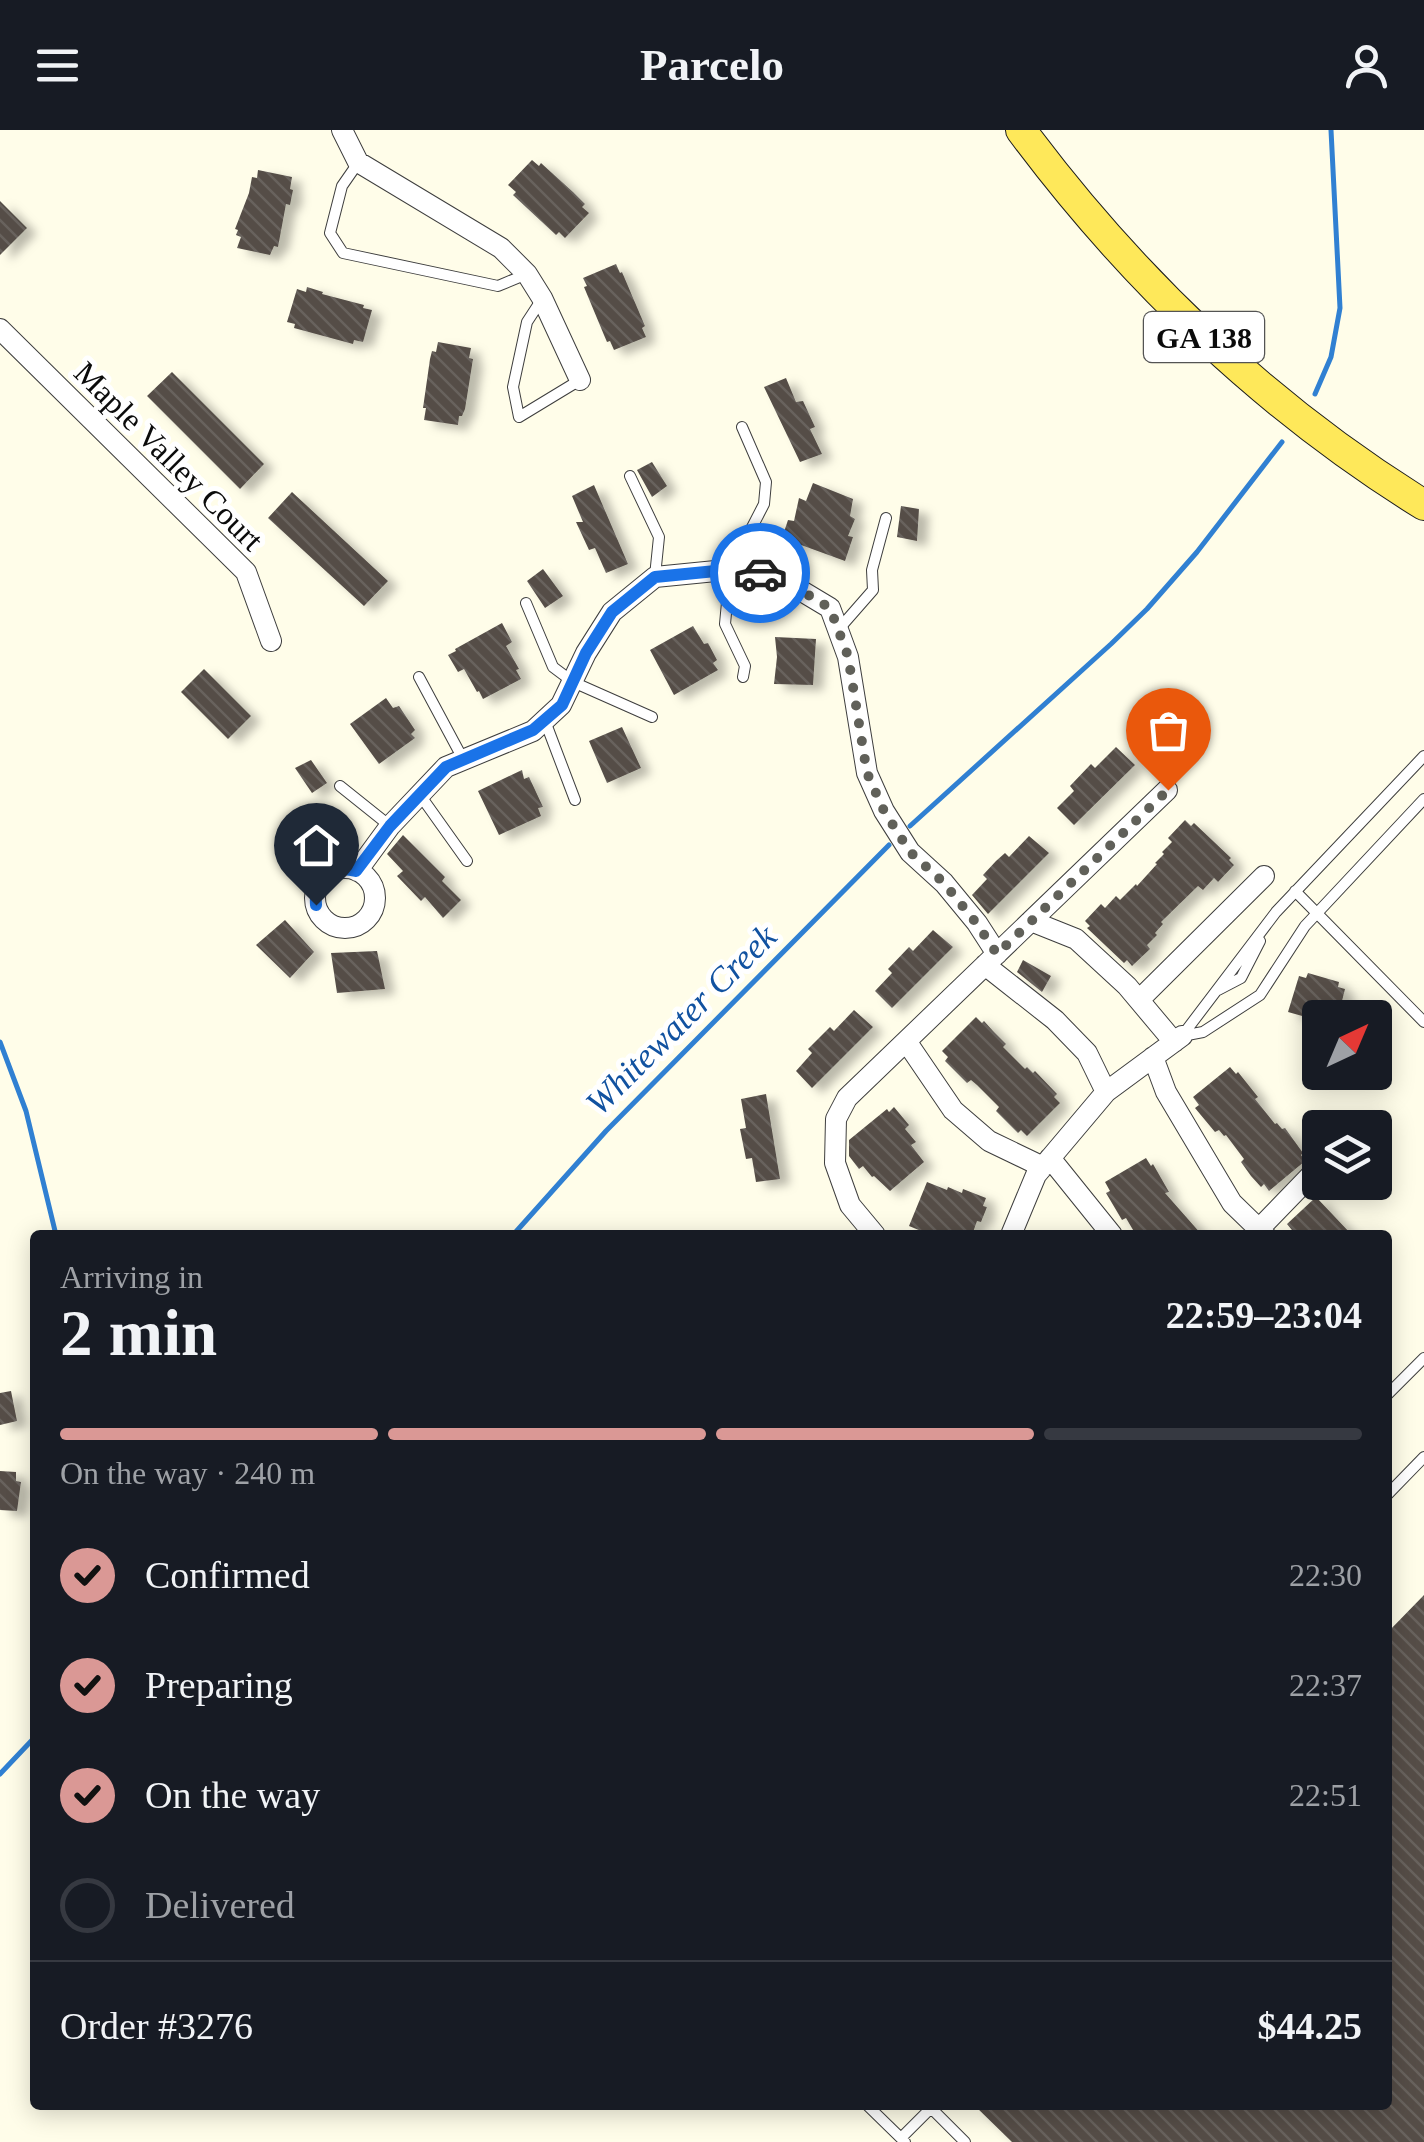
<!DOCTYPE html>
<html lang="en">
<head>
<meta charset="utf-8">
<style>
	body { margin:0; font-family:"Times New Roman",serif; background:#20242c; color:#f1f3f6; height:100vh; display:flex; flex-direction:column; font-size:38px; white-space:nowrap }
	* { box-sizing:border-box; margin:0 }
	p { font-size:32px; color:#9ea1a6 }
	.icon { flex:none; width:55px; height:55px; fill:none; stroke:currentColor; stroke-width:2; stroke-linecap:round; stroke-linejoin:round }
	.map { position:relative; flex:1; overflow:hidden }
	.details { position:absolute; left:30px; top:1100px; width:1362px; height:880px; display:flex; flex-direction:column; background:#171b24; border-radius:10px; box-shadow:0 5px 25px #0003 }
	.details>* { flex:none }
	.needle { width:65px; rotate:44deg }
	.tools { position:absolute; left:1302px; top:870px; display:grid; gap:20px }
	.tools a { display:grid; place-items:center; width:90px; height:90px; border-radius:10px; background:#171b24; box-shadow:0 5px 25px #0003; font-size:50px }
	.pin { position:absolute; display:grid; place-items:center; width:85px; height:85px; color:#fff; margin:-102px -42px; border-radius:50% 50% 50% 0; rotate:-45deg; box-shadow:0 0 10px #0007 }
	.pin .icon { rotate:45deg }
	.courier { position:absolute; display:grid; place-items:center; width:100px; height:100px; margin:-50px; border:8px solid #1a73e8; border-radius:50%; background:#fff; color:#222; box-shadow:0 2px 12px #0007 }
	.head em { font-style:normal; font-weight:700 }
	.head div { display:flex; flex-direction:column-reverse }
	.head { display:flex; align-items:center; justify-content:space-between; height:170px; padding:0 30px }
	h1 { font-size:65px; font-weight:700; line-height:75px }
	.bar { display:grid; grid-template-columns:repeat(4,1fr); gap:15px 10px; align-content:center; height:120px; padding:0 30px }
	.bar i { height:12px; border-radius:8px; background:#363941 }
	.bar .active { background:#da9895 }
	.bar p { grid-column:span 4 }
	.line { display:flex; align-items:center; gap:25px; padding:0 30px; border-top:2px solid #363941 }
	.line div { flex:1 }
	ol { padding:0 30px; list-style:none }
	li { display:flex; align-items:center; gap:30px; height:110px }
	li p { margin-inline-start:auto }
	li .icon { padding:10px; border-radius:50%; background:#da9895; color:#111; stroke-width:4 }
	li:last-child { color:#9ea1a6 }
	li i { width:55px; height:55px; border:5px solid #363941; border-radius:50% }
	header { display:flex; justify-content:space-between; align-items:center; height:130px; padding:0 30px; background:#171b24; font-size:45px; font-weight:700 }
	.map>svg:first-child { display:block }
</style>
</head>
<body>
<header><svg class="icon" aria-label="menu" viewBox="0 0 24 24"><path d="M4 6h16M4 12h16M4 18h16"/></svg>Parcelo<svg class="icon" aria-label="person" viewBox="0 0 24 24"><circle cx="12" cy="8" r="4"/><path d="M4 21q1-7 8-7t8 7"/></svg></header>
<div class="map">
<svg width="1424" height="2012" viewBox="0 0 1424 2012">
	<defs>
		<pattern id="building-back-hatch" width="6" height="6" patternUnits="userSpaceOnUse" patternTransform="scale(2.5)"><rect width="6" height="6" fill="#544d47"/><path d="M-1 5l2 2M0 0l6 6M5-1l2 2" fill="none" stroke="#68625d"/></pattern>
		<filter id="shadow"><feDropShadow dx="10" dy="5.5" stdDeviation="5" flood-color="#0004"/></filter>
	</defs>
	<rect width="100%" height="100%" fill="#fffde9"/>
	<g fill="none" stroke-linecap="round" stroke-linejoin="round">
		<!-- stream -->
		<path stroke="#3080d2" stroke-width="5" d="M1315,264L1331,227L1340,178L1331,0
			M910,696L1111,514L1147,479L1197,422L1282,312
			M0,912L26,981L56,1105
			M513,1105L606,1001L889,715
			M0,1644L35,1607"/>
	</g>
	<!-- building -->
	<path fill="url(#building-back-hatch)" filter="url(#shadow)" d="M532,30L539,36L541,33L573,62L585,74L582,77L589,83L565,108L559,102L556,105L513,65L516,62L508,55Z
		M258,40L292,47L290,59L293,60L290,75L286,74L278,117L274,116L270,125L237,118L241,107L236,105L238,100L235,99L249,63L252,47L257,48Z
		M0,71L27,98L0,125Z
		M616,134L620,143L622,142L642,189L645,196L642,198L646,207L614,220L610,211L607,212L604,205L584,157L587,156L583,148Z
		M307,157L323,162L322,164L364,175L363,178L372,180L363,212L354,210L353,214L294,198L295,194L287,192L297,159L306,162Z
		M438,212L471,218L469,228L473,229L465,279L462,286H459L458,295L424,290L426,278H423L430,229L432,221L436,222Z
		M172,242L264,334L240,359L147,266Z
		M786,248L796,272L803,271L815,297L810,299L822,324L800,332L764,257Z
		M652,332L667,356L652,367L637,340Z
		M813,353L853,369L850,386L855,389L848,406L853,407L845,431L782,408L788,390L794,391L799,368L806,371Z
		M594,355L628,434L606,443L595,418L589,420L576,392H583L572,366Z
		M292,362L388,451L364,476L268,388Z
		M901,376L919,379L917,411L897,407Z
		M543,439L563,466L545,478L527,451Z
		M502,493L512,512L506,516L519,539L516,540L521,549L483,569L479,561L477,562L464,539L458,542L448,525L456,521L455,519Z
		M693,496L704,514L708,513L717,530L713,533L718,540L674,565L650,520Z
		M775,507L816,509L813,555L774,554L777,527Z
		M204,539L251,586L228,609L181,562Z
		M386,568L393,578L399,576L415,600L411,604L415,608L379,634L350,594Z
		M622,597L641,638L607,653L589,611Z
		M1116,617L1135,635L1074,695L1057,678L1074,661L1070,656L1091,634L1095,638Z
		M311,630L327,653L312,663L295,638Z
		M522,640L524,649L529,647L543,677L538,678L541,686L499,705L478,661Z
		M1185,690L1191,696L1194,693L1231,728L1229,730L1234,735L1218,752L1214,748L1203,760L1198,756L1161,792L1163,794L1155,803L1157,805L1147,815L1150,819L1132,836L1127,830L1124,833L1087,798L1090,796L1085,791L1101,774L1105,778L1116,766L1120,770L1136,754L1137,756L1157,734L1155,733L1164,724L1162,722L1172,712L1168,708Z
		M403,705L445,747L442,751L461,770L443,788L425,767L421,771L397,746L403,741L387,724Z
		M1029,706L1049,723L988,784L972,765L987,749L983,745L996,731L1005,723L1009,727Z
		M285,790L314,822L290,848L256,815Z
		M933,800L953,817L892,878L875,861L892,843L888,839L909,817L913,821Z
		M377,821L385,859L337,863L331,823Z
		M1023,830L1051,846L1042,862L1017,842Z
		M1308,843L1339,852L1338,857L1345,859L1342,871L1351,874L1360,888H1320V891L1288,882L1299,846L1306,848Z
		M854,880L873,897L812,958L796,941L812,923L808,919L830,897L834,901Z
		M976,887L982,893L984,891L993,901L1006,914L1003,917L1025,939L1027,937L1033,943L1035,941L1057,964L1054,967L1060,973L1027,1006L1021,1000L1018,1003L996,981L999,977L977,955L971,950L967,953L945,931L948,927L942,921Z
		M1230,937L1236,944L1238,942L1258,967L1255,969L1275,994L1277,993L1282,999L1285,998L1303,1023L1301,1025L1305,1031L1269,1061L1264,1054L1261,1057L1251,1046L1241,1032L1244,1029L1226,1005L1224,1006L1219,1000L1215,1002L1195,978L1199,975L1193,967Z
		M766,964L780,1049L756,1052L752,1028L746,1029L740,999L746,998L741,969Z
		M894,977L909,995L905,999L916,1012L911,1015L924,1032L890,1061L874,1046L872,1047L863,1036L859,1039L849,1026V1010L887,979L889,982Z
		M1146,1028L1151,1036L1153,1034L1169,1062L1165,1063L1202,1105H1136L1126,1088L1122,1090L1106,1063L1110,1061L1105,1052Z
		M927,1052L947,1060L948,1057L962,1063L963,1059L986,1068L983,1076L987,1077L981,1092L977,1091L972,1105H931L909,1096Z
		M1316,1067L1352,1105H1296L1287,1094Z
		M11,1261L17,1291L0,1295V1263Z
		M0,1341L16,1342V1351L21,1352L17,1381L0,1380Z
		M1424,1465V2012H1012L974,1975H1388V1502Z"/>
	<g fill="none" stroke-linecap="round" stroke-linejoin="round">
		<defs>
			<path id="service" d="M358,33L342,56L330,103L343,123L498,156L527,144
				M542,169L527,192L513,257L519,287L580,250
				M742,297L766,352L764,374L730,440L725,494L745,536L743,547
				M630,346L659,407L655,446
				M526,473L553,537L573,552L652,587
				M838,500L873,460L872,440L886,388
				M419,547L463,629
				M545,591L575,670
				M340,656L390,696
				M420,665L467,731
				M1295,761L1424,892
				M1218,860L1241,848L1260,811
				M1182,906L1276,782L1424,626
				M1182,906L1203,902L1260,865L1305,796L1424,669
				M1388,1264L1424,1228
				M1388,1364L1424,1327
				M867,1975L905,2012
				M928,1975L965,2012
				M901,2008L931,1978"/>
			<path id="minor" d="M342,0L358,32L501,118L527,144L542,168L580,250
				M0,199L246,442L271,511
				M315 768a30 30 0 1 1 60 0a30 30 0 1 1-60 0Z
				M357,741L390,696L446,637L533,601L561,575L586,523L612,482L655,447L746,438L795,457L830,478L848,527L867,643L884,681L910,722L944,753L977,793L997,824
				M1031,791L1076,809L1127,856L1174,912
				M985,835L1055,890L1087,923L1106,962
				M1139,870L1264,746
				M906,911L953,980L989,1011L1043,1037
				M1153,927L1166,962L1232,1073L1265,1105
				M1330,995L1332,998
				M1050,1028L1112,1105
				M1259,1099L1320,1036
				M875,1105L850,1075L835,1033L836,989L847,968L1167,660
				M1011,1105L1036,1045L1106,962L1182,906"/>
			<path id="primary" d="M1021,0C1131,148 1267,278 1424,375"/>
		</defs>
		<!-- service casing -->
		<use href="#service" stroke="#3e3e3e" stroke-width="12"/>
		<!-- minor casing -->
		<use href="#minor" stroke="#3e3e3e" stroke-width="22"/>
		<!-- primary casing -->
		<use href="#primary" stroke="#1c1c1c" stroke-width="32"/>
		<!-- service -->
		<use href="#service" stroke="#fff" stroke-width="10"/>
		<!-- minor -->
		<use href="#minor" stroke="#fff" stroke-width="20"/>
		<!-- primary -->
		<use href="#primary" stroke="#fee85a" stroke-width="30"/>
	</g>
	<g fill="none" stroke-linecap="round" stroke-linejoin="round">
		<!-- done -->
		<path stroke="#606059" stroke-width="10" stroke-dasharray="0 18" d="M760,443L795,457L830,478L848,526L867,643L884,681L910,722L944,753L977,794L997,824L1168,660"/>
		<!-- route -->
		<path stroke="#1a73e8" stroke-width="12" d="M316,775C314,749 331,734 356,741L390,696L446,637L533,600L562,575L586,523L612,482L655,447L746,438L760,443"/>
	</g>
	<g text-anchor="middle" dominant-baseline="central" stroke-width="10" stroke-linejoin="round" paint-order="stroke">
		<!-- shield labels -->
		<rect fill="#fff" stroke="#545454" stroke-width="2.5" x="1144" y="182" width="120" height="50" rx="8"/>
		<g font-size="30" font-weight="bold" fill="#0b0b0b">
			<text x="1204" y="207">GA 138</text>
		</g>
		<!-- street labels -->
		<g font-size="32" fill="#0b0b0b" stroke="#fff">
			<text transform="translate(169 326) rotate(45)">Maple Valley Court</text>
		</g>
		<!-- water labels -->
		<g font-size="35" font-style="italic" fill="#1152a0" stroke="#fff">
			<text transform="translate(681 890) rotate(-45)">Whitewater Creek</text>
		</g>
	</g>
</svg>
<div class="tools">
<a><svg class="needle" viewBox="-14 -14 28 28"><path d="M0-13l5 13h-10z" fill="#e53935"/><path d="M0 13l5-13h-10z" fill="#9ea1a6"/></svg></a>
<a><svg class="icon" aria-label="layers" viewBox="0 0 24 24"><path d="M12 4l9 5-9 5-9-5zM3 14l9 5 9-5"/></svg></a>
</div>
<div class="pin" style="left:1168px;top:660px;background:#ea580c"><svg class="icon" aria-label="bag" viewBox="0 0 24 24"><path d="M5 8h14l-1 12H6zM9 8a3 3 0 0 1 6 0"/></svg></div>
<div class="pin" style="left:316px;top:775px;background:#1f2937"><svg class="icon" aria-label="home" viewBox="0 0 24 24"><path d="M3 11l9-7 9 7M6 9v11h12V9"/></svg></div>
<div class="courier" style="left:760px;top:443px"><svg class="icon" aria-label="car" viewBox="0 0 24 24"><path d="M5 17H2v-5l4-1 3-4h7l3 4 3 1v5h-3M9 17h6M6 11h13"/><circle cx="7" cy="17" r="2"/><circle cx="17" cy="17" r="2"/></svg></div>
<section class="details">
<div class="head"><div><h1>2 min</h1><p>Arriving in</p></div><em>22:59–23:04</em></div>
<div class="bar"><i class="active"></i><i class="active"></i><i class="active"></i><i></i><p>On the way · 240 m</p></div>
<ol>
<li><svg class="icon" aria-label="check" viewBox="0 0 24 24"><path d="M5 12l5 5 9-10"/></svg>Confirmed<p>22:30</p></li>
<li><svg class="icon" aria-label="check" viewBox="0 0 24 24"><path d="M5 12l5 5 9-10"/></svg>Preparing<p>22:37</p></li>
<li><svg class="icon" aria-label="check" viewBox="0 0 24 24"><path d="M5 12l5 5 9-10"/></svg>On the way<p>22:51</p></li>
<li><i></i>Delivered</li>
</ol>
<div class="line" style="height:130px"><div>Order #3276</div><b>$44.25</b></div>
</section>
</div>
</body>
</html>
